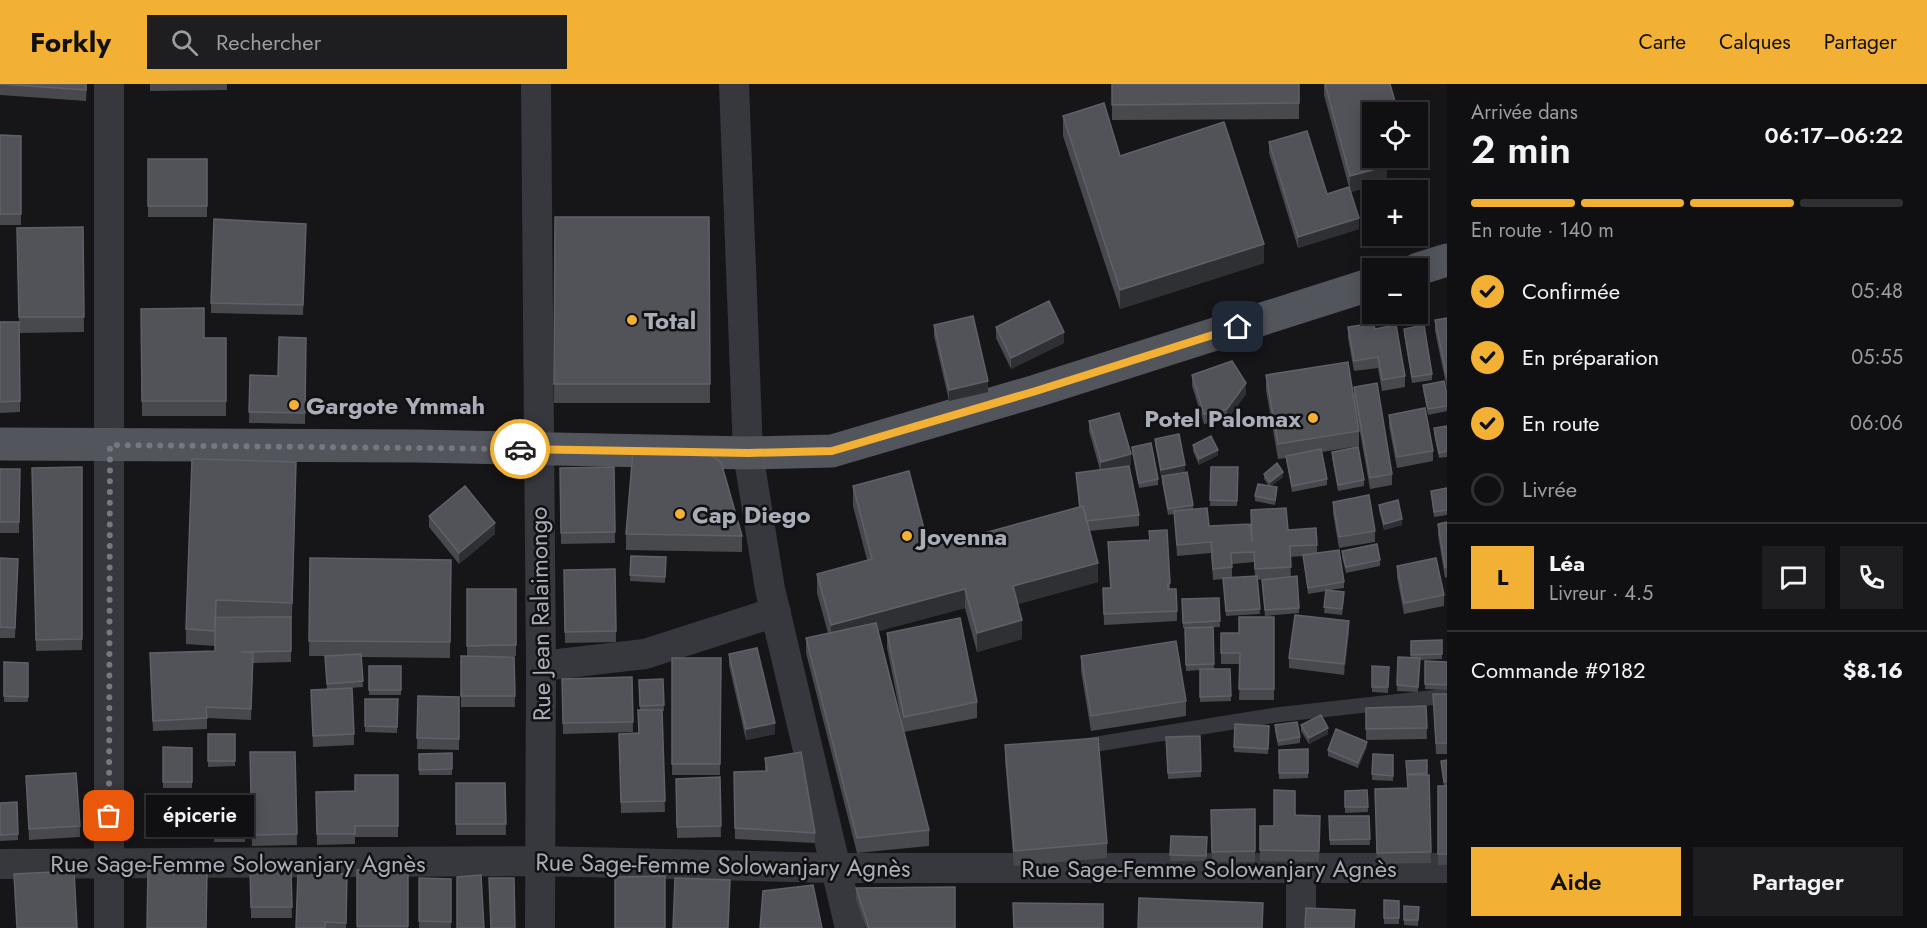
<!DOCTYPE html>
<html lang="fr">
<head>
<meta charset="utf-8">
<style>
	body { margin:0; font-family:Jost,sans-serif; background:#1e1e20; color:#f1f3f6; height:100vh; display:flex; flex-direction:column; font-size:22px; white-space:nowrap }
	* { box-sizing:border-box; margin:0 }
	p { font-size:20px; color:#9c9d9f }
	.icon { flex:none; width:33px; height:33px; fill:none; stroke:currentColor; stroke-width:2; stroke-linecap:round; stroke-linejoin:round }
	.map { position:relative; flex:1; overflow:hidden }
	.side { display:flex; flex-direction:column; background:#101012; width:480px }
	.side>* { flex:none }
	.fabs { position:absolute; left:1362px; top:18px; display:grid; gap:12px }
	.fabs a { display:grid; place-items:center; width:66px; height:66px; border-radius:0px; background:#101012; box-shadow:0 3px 15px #0003,0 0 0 2px #303032; font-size:30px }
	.pin { position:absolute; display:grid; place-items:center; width:51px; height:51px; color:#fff; margin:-26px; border-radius:12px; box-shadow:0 3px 9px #0006 }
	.courier { position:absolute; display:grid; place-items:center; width:60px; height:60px; margin:-30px; border:4px solid #f2b134; border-radius:50%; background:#fff; color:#222; box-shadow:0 2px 8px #0007 }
	.bubble { position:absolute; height:42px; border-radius:0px; background:#101012; box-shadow:0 3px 15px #0003,0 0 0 2px #303032; font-size:20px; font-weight:600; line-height:42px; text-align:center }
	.head em { font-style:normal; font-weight:600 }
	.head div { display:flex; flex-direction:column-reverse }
	.head { display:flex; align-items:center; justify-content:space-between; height:102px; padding:0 24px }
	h1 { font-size:39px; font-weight:600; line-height:45px }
	.bar { display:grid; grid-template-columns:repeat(4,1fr); gap:9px 6px; align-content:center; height:72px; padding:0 24px }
	.bar i { height:8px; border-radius:4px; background:#303032 }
	.bar .active { background:#f2b134 }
	.bar p { grid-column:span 4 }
	.line { display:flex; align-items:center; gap:15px; padding:0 24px; border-top:2px solid #303032 }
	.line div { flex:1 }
	.round { display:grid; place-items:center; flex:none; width:63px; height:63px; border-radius:0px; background:#1e1e20 }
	ol { padding:0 24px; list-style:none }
	li { display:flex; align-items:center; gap:18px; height:66px }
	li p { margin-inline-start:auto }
	li .icon { padding:6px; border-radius:50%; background:#f2b134; color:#111; stroke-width:4 }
	li:last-child { color:#9c9d9f }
	li i { width:33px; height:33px; border:3px solid #303032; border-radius:50% }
	.button { display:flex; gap:12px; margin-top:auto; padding:12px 24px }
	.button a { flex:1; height:69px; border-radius:0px; background:#f2b134; color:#111; font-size:24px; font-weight:600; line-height:69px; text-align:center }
	.button a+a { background:#1e1e20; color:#f1f3f6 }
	header { display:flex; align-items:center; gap:36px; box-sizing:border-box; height:84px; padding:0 30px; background:#f2b134; color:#111 }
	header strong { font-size:28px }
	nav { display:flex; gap:33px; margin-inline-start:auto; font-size:21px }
	.search { width:420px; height:54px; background:#1e1e20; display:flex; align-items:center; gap:15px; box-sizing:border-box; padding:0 21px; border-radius:0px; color:#9c9d9f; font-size:22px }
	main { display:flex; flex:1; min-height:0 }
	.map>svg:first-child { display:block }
</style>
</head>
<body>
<header>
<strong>Forkly</strong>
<div class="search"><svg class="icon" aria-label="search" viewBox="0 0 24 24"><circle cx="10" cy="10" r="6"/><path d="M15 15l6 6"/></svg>Rechercher</div>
<nav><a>Carte</a><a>Calques</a><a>Partager</a></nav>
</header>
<main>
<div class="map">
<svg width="1447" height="844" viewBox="0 0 1447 844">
	<rect width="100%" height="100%" fill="#161618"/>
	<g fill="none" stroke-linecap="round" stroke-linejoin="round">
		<!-- lane -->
		<path stroke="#37383d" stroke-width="15" d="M1091,661L1276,631L1447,612"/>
		<!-- street -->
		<path stroke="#37383d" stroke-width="30" d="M109,0V844
			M536,0L541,582L540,844
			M734,0L748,369L770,505L850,844
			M541,582L645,570L776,528
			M0,780L540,777L836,784H1447
			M1301,784V844"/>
		<!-- primary -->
		<path stroke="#53555c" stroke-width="33" d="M1418,185L1447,176
			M0,360L418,362L748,369L832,367L1036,307L1372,200"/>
	</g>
	<!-- wall -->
	<path fill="#47494d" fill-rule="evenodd" d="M0,0H87L86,17L0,11Z
		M150,0H227V6L150,7Z
		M1112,0H1299V35L1112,36Z
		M1324,0H1390L1385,75L1387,98L1351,108L1359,145L1298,164L1269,69V58L1327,110L1349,103L1324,11Z
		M1063,32L1120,72L1264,179L1120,225L1063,52Z
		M0,51L21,52V141H0Z
		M148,75H207V133H148Z
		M555,133H709L710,319H554Z
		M306,140L303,231L211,229V219Z
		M83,143L84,248L20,249V328L0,329V238H19L17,160Z
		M141,225L204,254H226V332H142Z
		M1447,234V305L1435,247V236Z
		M934,241L988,308L949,317L934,252Z
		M996,243L1064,259L1011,285L996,254Z
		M1348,243L1375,245L1405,292V303L1382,307L1378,284L1354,287L1348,254Z
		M1404,245L1432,290V296L1412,299L1404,250Z
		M306,254L305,340L249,339L250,291L278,292Z
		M1192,291L1246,310L1227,336L1204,340L1192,302Z
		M1266,291L1359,347V362L1322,368L1327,395V401L1292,408L1286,374L1278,375L1266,306Z
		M1423,301L1447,311V327L1428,331L1423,306Z
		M1354,303L1392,390V401L1370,405L1354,314Z
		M1389,331L1433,367V377L1397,384L1389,342Z
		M1089,337L1131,381L1126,383L1139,431V442L1089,447L1098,498L1018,520L1022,555L977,568L965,524L878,547L902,639L887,564V549L977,618V634L904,648L929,746V762L857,769L806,569V554L828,549L817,509V490L867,476L853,422V402L929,464L1079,423L1076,389L1100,386L1089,347Z
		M1447,342V373L1439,374L1434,350V344Z
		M1155,355L1185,387L1161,392L1155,360Z
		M1193,361L1218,371L1199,381L1193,367Z
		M1132,363L1158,395V401L1139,404L1132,368Z
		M1332,368L1364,396V402L1338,407L1332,374Z
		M82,383V566L36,567L32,384Z
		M614,383L615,459L561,460L560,384Z
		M1211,383H1238L1237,422H1210Z
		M0,385H20L19,449H0Z
		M1264,390L1283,393L1271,402L1277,409L1275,421L1255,417V412L1269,402L1264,395Z
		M1162,392L1193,421V426L1209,442L1288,446L1317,461V469L1344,498V504L1329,506L1344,514L1342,531L1324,529L1326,507L1308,510L1303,472L1290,473L1291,493L1299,524V529L1265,532L1262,496L1267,495L1257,496L1260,530L1226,532L1223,495L1213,496L1211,469L1177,472L1174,430L1168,431L1162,398ZM1254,478L1255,492L1232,494V480Z
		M296,394L292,534H291V578L253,579L251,636L207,634V645L153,647L150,580L215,567V544V562L186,560V545ZM216,532L267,533H216Z
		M1447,404V431L1434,433L1431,407Z
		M1333,418L1375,447V458L1339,464L1333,429Z
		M1379,421L1402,441L1384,446L1379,426Z
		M429,432L495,450L459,480L429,443Z
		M1447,438V493L1445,494L1438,451V440Z
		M626,450L742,452V468L626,466Z
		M1108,458L1170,499V505L1177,527V537L1104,541L1103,504H1110Z
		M1342,467L1380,476V482L1346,489L1342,473Z
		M631,472L666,473L665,499L630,497Z
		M0,474L18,475L15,554H0Z
		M310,474L451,476L450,574L361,573L363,603L337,605L354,650V661L313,663L311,606L327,605L325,572H328H309Z
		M1397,482L1444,511V522L1404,530L1397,493Z
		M615,485L616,558L565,559L564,486Z
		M467,505H516V572H486L514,573L515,623H461V572H467Z
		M1219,514L1220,543L1183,544L1182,515Z
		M1274,533V616H1239L1240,580H1221V549H1239Z
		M1213,543L1214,585H1230L1231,617L1200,618V586L1186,587L1185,544Z
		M1349,548L1344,591L1289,584V574Z
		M1442,556V575L1420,576L1418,608L1397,607L1398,573L1411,574V557Z
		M729,570L775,650L746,656L729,581Z
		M1081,572L1186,617V632L1091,647L1081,587Z
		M672,574H721L720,691H672Z
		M1425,577L1447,578V606L1425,605Z
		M4,578L28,579V618H4Z
		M369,582H401V611H369Z
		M1372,582L1389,583L1388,609L1372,608Z
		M632,593L633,648L563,650L562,595Z
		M663,595L664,627H662L665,728L621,729L619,650L638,649L640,626L639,596Z
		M1433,610H1447V670H1436Z
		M418,612L459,613V666L417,665Z
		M365,615H398L397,649L365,648Z
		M1426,622L1427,655L1366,656V624Z
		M1235,640L1269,642L1268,670L1234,668Z
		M1275,641L1300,653V659L1278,662L1275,647Z
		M1301,641L1328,650L1309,660L1301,647Z
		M208,650H235V682L208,683Z
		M1200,652L1201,693L1168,695L1166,653Z
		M1005,661L1107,759V774L1014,782L1005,676Z
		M163,663L192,664V704H163Z
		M1367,663L1358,684L1328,672V666Z
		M1308,665V694L1279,695V666Z
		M250,668H295L297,761L252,762Z
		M452,669V691H419V670Z
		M1373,670L1393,671V697L1372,696Z
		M765,674L815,749V759L735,755L734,699L765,687Z
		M1427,676V691H1429L1431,779L1377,780L1375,705L1408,704L1406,677Z
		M1447,676V781H1438V702H1444L1441,677Z
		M398,691V753H355V760L317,761L316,708L355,707Z
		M26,692L80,742V753L29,756Z
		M720,693L721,753L677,754L676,695Z
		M456,699H505L506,751H456Z
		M1367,706L1368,728L1345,729V707Z
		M214,711H245V758H214Z
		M184,715H207V755H184Z
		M0,719L18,750V756L0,757Z
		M1255,725V778H1212L1211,726Z
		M1295,731L1320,732L1319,778L1260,777V742H1274Z
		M1329,732H1369L1370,761H1330Z
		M1171,752L1207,753L1206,777H1170Z
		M291,784L292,834H251L250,785Z
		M357,786H408V844H357Z
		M347,790L346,844H296Z
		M419,794L451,795V844H419Z
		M856,804L955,844H866L856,815Z
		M1384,816L1399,817V840H1384Z
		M1404,822L1419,823L1418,842L1404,841Z"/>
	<!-- shaded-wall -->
	<path fill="#2f3033" d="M1387,82V98L1350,108V92Z
		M1359,134V145L1298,164V153Z
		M1264,160V179L1120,225V206Z
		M1064,248V259L1011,285V274Z
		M988,297V308L949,317V306Z
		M1246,299V310L1227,336V325Z
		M1218,366V371L1199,381V375Z
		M1131,370V381L1101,389V378Z
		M1185,381V387L1161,392V386Z
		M1283,388V393L1270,403V398Z
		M1402,435V441L1384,446V440Z
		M495,439V450L459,480V469Z
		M1098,479V498L1013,521V502Z
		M965,505V524L831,560V541Z
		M1022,536V555L977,568V549Z
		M1349,537V548L1344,591V580Z
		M775,639V650L746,656V645Z
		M1328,644V650L1309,660V654Z
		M1367,658V663L1358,684V679Z"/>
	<!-- building -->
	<path fill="#525359" stroke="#5f6168" stroke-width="1.5" d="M0,0H86V6Z
		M1112,0H1299V19L1112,21Z
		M1325,0H1390L1398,28H1372V74H1385L1387,82L1350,92Z
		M1104,19L1120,72L1224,38L1264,160L1120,206L1063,32Z
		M1307,47L1327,110L1349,103L1359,134L1298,153L1269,58Z
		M0,51L21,52V130H0Z
		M148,75H207V122H148Z
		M555,133H709L710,300H554Z
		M214,135L306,140L303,221L211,219Z
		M83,143L84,233H19L17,144Z
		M1049,217L1064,248L1011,274L996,243Z
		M204,224V254H226V317H142L141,225Z
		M973,232L988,297L949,306L934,241Z
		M1447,234V294L1435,236Z
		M0,238H19L20,317L0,318Z
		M1373,239L1375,245L1396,241L1405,292L1382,296L1378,273L1354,277L1348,243Z
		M1424,241L1432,290L1412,293L1404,245Z
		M279,253L306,254L305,329L249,328L250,291L278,292Z
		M1232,277L1246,299L1227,325L1204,330L1192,291Z
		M1348,278L1359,347L1278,360L1266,291Z
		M1444,297L1447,311V322L1428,325L1423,301Z
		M1377,299L1392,390L1370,394L1354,303Z
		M1425,324L1433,367L1397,373L1389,331Z
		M1119,329L1131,370L1101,378L1089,337Z
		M1447,342V367L1439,369L1434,344Z
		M1179,350L1185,381L1161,386L1155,355Z
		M1211,352L1218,366L1199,375L1193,361Z
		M1151,359L1158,395L1139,399L1132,363Z
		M1358,363L1364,396L1338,401L1332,368Z
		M1321,365L1327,395L1292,402L1286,372Z
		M633,367L707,369L721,378L742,452L626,450Z
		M192,375L296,378L292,519L216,516L215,547L186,545Z
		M1277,379L1283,388L1270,398L1264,390Z
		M1129,382L1139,431L1086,437L1083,422L1080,423L1076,389Z
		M82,383V555L36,556L32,384Z
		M614,383L615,448L561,449L560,384Z
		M1211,383H1238L1237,417L1210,416Z
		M0,385H20L19,438H0Z
		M909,387L929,464L1083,422L1098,479L1013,502L1022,536L977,549L965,505L831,541L817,490L872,475L853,402Z
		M1187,388L1193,421L1168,425L1162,392Z
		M1258,400L1277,403L1275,416L1255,412Z
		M465,402L495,439L459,469L429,432Z
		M1447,404V426L1434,428L1431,407Z
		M1369,411L1375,447L1339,453L1333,418Z
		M1398,416L1402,435L1384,440L1379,421Z
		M1207,424L1209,442L1250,440L1252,458L1251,426L1286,424L1288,446L1316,444L1317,461L1290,462L1291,483L1255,485L1254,468L1231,469L1232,483L1213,485L1211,458L1177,461L1174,427Z
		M1447,438V483H1445L1438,440Z
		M1167,446L1170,499H1168V505H1176L1177,527L1104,530L1103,504H1111L1108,458L1150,456L1149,447Z
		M1377,460L1380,476L1346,483L1342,467Z
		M1339,466L1344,498L1308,504L1303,471Z
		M631,472L666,473L665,493L630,491Z
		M0,474L18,475L15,544L0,543Z
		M310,474L451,476L450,558L309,557Z
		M1436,474L1444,511L1404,519L1397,482Z
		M615,485L616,547L565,548L564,486Z
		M1257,492L1260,525L1226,527L1223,494Z
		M1297,492L1299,524L1265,526L1262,496Z
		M467,505H516V561L467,562Z
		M1326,506L1344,508L1342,525L1324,523Z
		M1219,514L1220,537L1183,539L1182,515Z
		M1295,531L1349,537L1344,580L1289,574Z
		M215,533H291V567L241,568L253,569L251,625L206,623L207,634L153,637L150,569L215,567Z
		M1239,533H1274V605H1239L1240,569H1221V549H1239Z
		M960,534L977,618L904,633L887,549Z
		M876,539L929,746L857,754L806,554Z
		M1213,543L1214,580L1186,581L1185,544Z
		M1442,556V570L1411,571V557Z
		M1176,557L1186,617L1091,632L1081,572Z
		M757,564L775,639L746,645L729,570Z
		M361,570L363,597L327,600L325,572Z
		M461,572L514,573L515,612H461Z
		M1398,573L1420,574L1418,603L1397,601Z
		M672,574H721L720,680H672Z
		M1425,577L1447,578V601L1425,600Z
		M4,578L28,579V613L4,612Z
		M369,582H401V606H369Z
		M1372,582L1389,583L1388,603H1372Z
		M1200,585H1230L1231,612L1200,613Z
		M632,593L633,638L563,639L562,595Z
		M663,595L664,621L640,622L639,596Z
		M352,604L354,650L313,652L311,606Z
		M1433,610H1447V659H1436Z
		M418,612L459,613V655L417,654Z
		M365,615H398L397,643L365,642Z
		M1426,622L1427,644L1366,645V624Z
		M638,626H662L665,717L621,718L619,650L639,649Z
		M1321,631L1328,644L1309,654L1301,641Z
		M1297,638L1300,653L1278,657L1275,641Z
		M1235,640L1269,642L1268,665L1234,663Z
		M1336,645L1367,658L1358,679L1328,666Z
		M208,650H235V677H208Z
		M1200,652L1201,687L1168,689L1166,653Z
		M1098,654L1107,759L1014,767L1005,661Z
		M163,663L192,664V698H163Z
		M1308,665V689H1279V666Z
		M250,668H295L297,750L252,751Z
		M801,668L815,749L735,744L734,688L767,687L765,674Z
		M452,669V685L419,686V670Z
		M1373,670L1393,671V692L1372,690Z
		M1427,676V689L1407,690L1406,677Z
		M1447,676V697L1444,698L1441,677Z
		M76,689L80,742L29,745L26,692Z
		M355,691H398V742H355V750H317L316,708L355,707Z
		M1407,691H1429L1431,768L1377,769L1375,705L1408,704Z
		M720,693L721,742L677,743L676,695Z
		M456,699H505L506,740H456Z
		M1438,702H1447V770H1438Z
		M1274,706L1295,707V731L1320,732L1319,767L1260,766V742H1274Z
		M1367,706L1368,723H1345V707Z
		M214,711H245V752H214Z
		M184,715H207V749H184Z
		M17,718L18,750L0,751V719Z
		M1255,725V767L1212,768L1211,726Z
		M1329,732H1369L1370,755L1330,756Z
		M1171,752L1207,753L1206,772L1170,771Z
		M291,784L292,823H251L250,785Z
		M148,785L207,786L206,844H147Z
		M357,786H408V842H357Z
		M74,787L77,844H17L14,790Z
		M298,788L347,790L346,839L325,838V844H296Z
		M481,791L484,844H457V793Z
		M665,792V844H615V793Z
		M419,794L451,795V838L419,837Z
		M489,794H514L515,844H491Z
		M675,794L730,796L728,844H673Z
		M813,801L822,844H760L763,807Z
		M955,803V844H869L856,804Z
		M1139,814L1263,819L1262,844H1138Z
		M1384,816L1399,817V834H1384Z
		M1013,819L1103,820V844H1014Z
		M1404,822L1419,823L1418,836H1404Z
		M1306,824L1355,826L1354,844H1305Z"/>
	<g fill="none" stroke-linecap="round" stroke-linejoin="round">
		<!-- done -->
		<path stroke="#757880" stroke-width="6" stroke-dasharray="0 10.8" d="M109,732L110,361L520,365"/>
		<!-- route -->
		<path stroke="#f2b134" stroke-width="8" d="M520,365L748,369L832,367L1036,307L1238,243"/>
	</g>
	<!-- markers -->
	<g fill="#f2b134" stroke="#111113" stroke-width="2">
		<circle cx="632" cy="236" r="6"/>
		<circle cx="294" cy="321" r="6"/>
		<circle cx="1313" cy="334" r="6"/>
		<circle cx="680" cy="430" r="6"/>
		<circle cx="907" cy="452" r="6"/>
	</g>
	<g text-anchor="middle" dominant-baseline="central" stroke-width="5" stroke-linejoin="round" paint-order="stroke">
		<!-- poi labels -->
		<g font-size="24" font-weight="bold" fill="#a8adb8" stroke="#111113" text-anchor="start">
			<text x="644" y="236">Total</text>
			<text x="306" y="321">Gargote Ymmah</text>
			<text x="1301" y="334" text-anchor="end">Potel Palomax</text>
			<text x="692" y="430">Cap Diego</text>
			<text x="919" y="452">Jovenna</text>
		</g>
		<!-- street labels -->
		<g font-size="24" fill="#a8adb8" stroke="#111113">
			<text transform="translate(540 530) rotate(-91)">Rue Jean Ralaimongo</text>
			<text x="238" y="779">Rue Sage-Femme Solowanjary Agnès</text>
			<text transform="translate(723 781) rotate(1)">Rue Sage-Femme Solowanjary Agnès</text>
			<text x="1209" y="784">Rue Sage-Femme Solowanjary Agnès</text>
		</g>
	</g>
</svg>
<div class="fabs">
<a><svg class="icon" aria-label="locate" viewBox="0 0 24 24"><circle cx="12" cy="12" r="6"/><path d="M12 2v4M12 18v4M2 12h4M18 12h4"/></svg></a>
<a>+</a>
<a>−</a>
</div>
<div class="pin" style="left:109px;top:732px;background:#ea580c"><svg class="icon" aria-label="bag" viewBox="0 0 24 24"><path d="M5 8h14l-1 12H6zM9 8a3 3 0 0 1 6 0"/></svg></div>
<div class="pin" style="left:1238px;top:243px;background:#1f2937"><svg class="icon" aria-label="home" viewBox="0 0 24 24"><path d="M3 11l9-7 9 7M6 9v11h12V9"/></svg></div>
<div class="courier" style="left:520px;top:365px"><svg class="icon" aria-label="car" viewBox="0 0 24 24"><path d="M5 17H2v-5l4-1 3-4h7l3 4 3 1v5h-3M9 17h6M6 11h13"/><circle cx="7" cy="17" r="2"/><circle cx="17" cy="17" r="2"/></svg></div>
<div class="bubble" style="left:146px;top:711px;width:108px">épicerie</div>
</div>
<section class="side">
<div class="head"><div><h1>2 min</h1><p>Arrivée dans</p></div><em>06:17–06:22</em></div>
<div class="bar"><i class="active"></i><i class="active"></i><i class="active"></i><i></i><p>En route · 140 m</p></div>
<ol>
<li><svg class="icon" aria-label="check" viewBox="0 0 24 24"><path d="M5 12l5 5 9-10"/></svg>Confirmée<p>05:48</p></li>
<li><svg class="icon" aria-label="check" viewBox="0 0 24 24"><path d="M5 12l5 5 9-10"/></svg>En préparation<p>05:55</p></li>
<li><svg class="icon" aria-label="check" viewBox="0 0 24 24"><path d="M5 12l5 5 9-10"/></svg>En route<p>06:06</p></li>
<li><i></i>Livrée</li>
</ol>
<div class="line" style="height:108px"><b class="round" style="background:#f2b134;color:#111">L</b><div><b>Léa</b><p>Livreur · 4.5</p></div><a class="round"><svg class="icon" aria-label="chat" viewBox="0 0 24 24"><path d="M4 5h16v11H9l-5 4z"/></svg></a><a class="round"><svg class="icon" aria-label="phone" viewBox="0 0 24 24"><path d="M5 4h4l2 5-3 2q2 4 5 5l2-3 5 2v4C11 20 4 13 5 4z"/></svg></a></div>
<div class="line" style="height:78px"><div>Commande #9182</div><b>$8.16</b></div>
<div class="button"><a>Aide</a><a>Partager</a></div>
</section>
</main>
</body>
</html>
